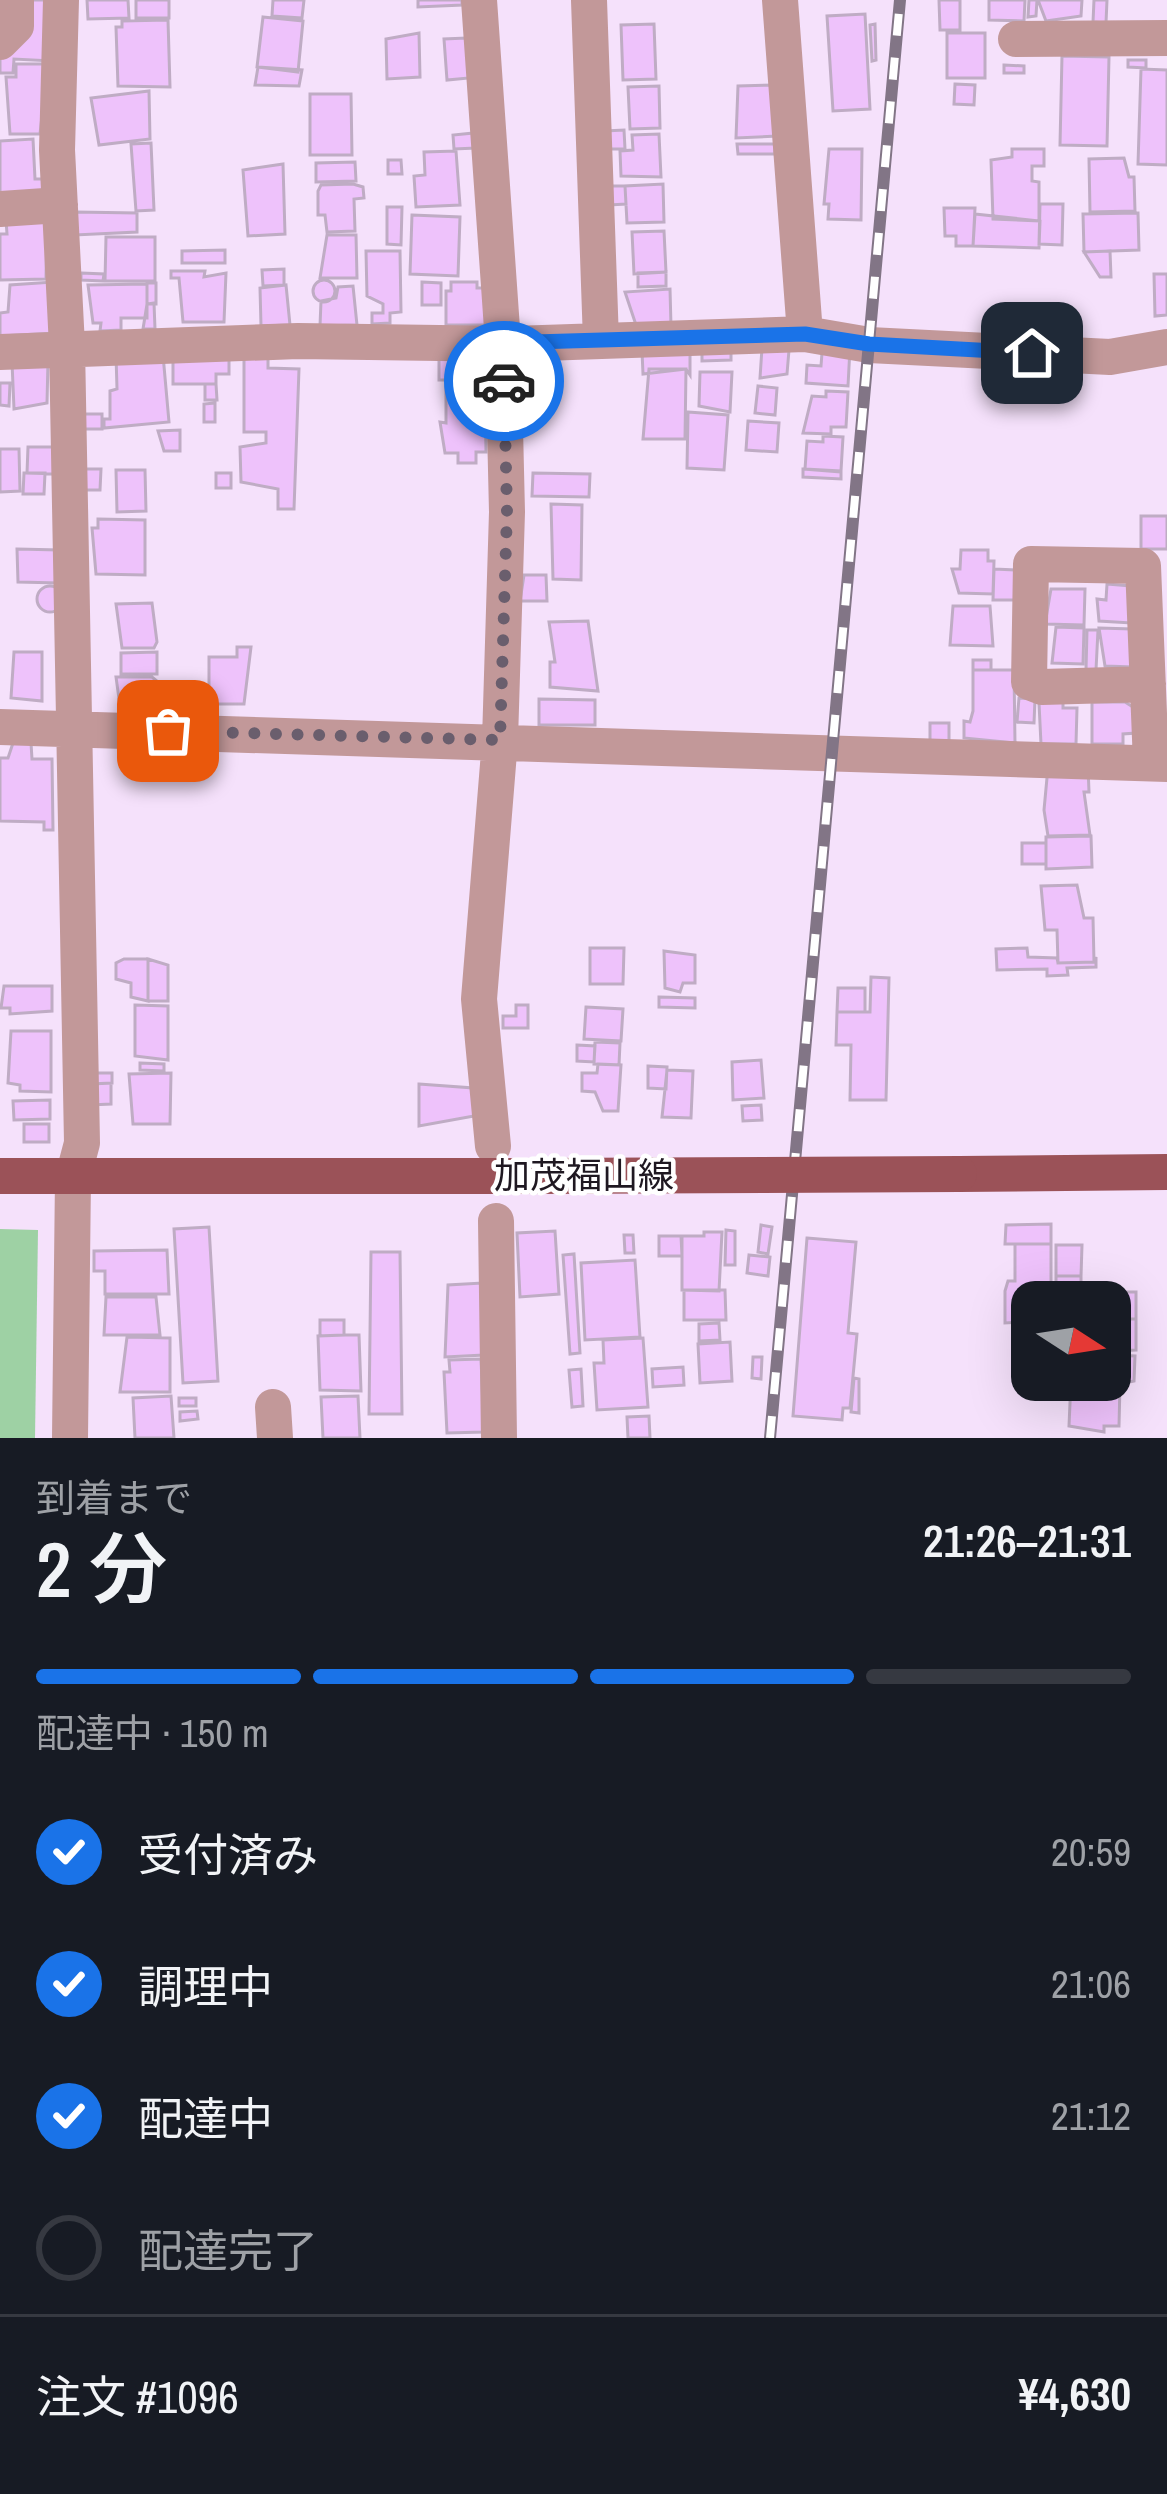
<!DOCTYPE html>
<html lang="ja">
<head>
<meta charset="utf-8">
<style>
	body { margin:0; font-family:"Archivo Narrow","Noto Sans JP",sans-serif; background:#242831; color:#f1f3f6; height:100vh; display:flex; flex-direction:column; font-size:45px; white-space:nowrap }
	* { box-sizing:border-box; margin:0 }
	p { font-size:39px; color:#9ea1a6 }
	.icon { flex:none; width:66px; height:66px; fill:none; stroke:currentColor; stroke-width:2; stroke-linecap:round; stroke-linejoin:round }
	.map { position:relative; height:1438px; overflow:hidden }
	.drawer { display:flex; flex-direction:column; background:#171b24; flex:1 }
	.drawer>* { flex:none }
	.needle { width:78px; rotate:102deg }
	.buttons { position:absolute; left:1011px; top:1281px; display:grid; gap:24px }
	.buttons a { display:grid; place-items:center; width:120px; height:120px; border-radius:24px; background:#171b24; box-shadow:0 12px 48px #0002; font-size:60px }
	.pin { position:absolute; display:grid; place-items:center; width:102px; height:102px; color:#fff; margin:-51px; border-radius:24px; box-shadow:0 6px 18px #0006 }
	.courier { position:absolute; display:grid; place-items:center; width:120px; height:120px; margin:-60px; border:9px solid #1a73e8; border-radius:50%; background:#fff; color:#222; box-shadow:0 3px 15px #0007 }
	.summary em { font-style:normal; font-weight:600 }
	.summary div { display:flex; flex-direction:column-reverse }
	.summary { display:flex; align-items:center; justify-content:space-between; height:204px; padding:0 36px }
	h1 { font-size:78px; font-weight:600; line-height:90px }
	.bar { display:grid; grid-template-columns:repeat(4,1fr); gap:18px 12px; align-content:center; height:144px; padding:0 36px }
	.bar i { height:15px; border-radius:9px; background:#363941 }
	.bar .selected { background:#1a73e8 }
	.bar p { grid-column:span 4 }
	.line { display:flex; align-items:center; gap:30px; padding:0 36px; border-top:3px solid #363941 }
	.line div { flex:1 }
	ol { padding:0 36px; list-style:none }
	li { display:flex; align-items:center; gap:36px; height:132px }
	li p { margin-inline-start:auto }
	li .icon { padding:12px; border-radius:50%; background:#1a73e8; color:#fff; stroke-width:4 }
	li:last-child { color:#9ea1a6 }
	li i { width:66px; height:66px; border:6px solid #363941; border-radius:50% }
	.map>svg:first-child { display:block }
</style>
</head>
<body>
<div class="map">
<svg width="1167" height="1438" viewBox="0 0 1167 1438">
	<rect width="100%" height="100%" fill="#f5e1fb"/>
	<!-- green -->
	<path fill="#9ed1a4" d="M0,1229L38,1230L35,1438H0Z"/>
	<!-- building -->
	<path fill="#eec2fb" stroke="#bfacc4" stroke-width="3" d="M30,0H55L52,61L14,59L13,73H0V52Z
		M87,0H128L129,18L88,19Z
		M136,0H169V18H136Z
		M273,0H304L302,18L272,16Z
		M418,0H462V5L418,7Z
		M939,0H960V30H940Z
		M989,0H1025L1024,21L989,20Z
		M1029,0H1037L1036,16L1028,17Z
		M1038,0H1082L1081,16L1046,21Z
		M1094,0H1107L1106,23L1093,22Z
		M865,14L870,109L833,111L827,16Z
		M263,17L303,21L298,72L257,67Z
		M168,20L170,87L118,86L116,27H122V21Z
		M654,24L656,79L623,80L621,25Z
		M875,24L876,60L872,61L870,25Z
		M419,33L420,77L387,79L386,39Z
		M947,33H985V78H947Z
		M466,38L469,78L447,80L444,39Z
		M1062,56L1109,57L1107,146L1060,145Z
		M1128,60H1146V68L1128,67Z
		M16,64H48L40,134H10L6,77H16Z
		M1004,65L1024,66V73H1004Z
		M258,67L302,70L299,86L255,85Z
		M1141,69L1167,70V165L1138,164Z
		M955,84L975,85L974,105L954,104Z
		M776,85L777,136L736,138L738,86Z
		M659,86L660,128L630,129L628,87Z
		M149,91L150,139L99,145L91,98Z
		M310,94H351L352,155H310Z
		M624,130L625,149H606L605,131Z
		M474,133L476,148L454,149L453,135Z
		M659,134L661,177L621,176L620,151L633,150L632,135Z
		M33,139L35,179H43L44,195L0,197V141Z
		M151,143L154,210L136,211L131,144Z
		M737,144H775V154H738Z
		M829,149H862L861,220L828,219L829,204H824Z
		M1012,149H1044V166H1032V181L1039,182V221L993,219L991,160L1012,157Z
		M456,151L460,205L416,207L414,176L425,175L424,152Z
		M1124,158L1129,177H1134L1135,211L1090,212L1089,159Z
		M388,160H401L402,174H388Z
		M355,162L356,181L316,182V163Z
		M283,164L285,234L248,236L243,170Z
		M353,184L363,187L364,198L354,199L355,231L327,232L325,215H318V191L321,185Z
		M663,184L664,222L627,223L625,186Z
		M608,186H625L626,204L609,205Z
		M1040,204H1063L1062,245L1039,244Z
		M387,207H402L401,245L387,244Z
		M944,208H975L973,246H956V236H945Z
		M74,212L137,213V232L75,235Z
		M1138,213L1139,250L1084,252L1083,214Z
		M975,214L1040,221L1039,248L973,246Z
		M47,215L46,279L0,280V234H7L6,220Z
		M412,215L460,217L458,276L410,274Z
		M664,231L666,272L634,274L632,232Z
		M327,235H356L357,278H320Z
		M106,237H155V281H105Z
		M225,250V263H182V251Z
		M366,251H400L401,312L390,313V323L372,324V313H383V304L367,296Z
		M1110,251L1111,277H1100L1084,252Z
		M284,269V285L263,286L262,270Z
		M171,271H205L204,277L226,273L224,322H183L179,278H171Z
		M666,272V286L638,287V273Z
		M81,273L104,274L103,281L81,280Z
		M1154,274H1167V315L1155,316Z
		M313 291a11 11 0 1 1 22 0a11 11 0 1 1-22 0Z
		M53,282L57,333L0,336V313L8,312L10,285Z
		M422,282L441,283V305H422Z
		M451,282H477V288H486V325H446V291H451Z
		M147,283H156V304H147Z
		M147,284V318H121V330L100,331L101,323H93L88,285Z
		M286,285L290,325L261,326L260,288Z
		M353,286L357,325L320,326L321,301L336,298L338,287Z
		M670,289L671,326L637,328L625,292Z
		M154,303L155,329H143L147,304Z
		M762,348L789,350L787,374L760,378Z
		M850,348L848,386L806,383L807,365L821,366L822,353Z
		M731,349V360L702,361V350Z
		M489,351L490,373L484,377L439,380V352Z
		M642,351H690V375L686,369L643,374Z
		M244,353H268V368L299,369L294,509H278V489L241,482L240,447L266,443V432H244Z
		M229,354V374H216V384H173V355Z
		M116,355H163L169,422L104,428V419H110V391L117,389Z
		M48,361L47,403L14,409L12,362Z
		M649,369H686L685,439H643Z
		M700,372H732L730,412L699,406Z
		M485,373H490L489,394L446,395V377Z
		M0,383H10L9,406L0,405Z
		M205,384H216L217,400H205Z
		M758,386L777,388L775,415L755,413Z
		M826,391L848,392L846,427H831V434L803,433L812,396L826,397Z
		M446,395H485L486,452H476V463H458V453H445L440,422L446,423Z
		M215,403V422H204V404Z
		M688,412L728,415L724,470L687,468Z
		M81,414H102V429H81Z
		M748,421L779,423L777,452L746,450Z
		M180,430V451H164L158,431Z
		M823,436L843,437L841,471L805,469L807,441L823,442Z
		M28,447H61L60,474L27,473Z
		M0,449H19L20,491L0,492Z
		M81,469H101L100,490H80Z
		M803,469L841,472V479L803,477Z
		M116,470H145L146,511L117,512Z
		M24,473H45L44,494H23Z
		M216,473H231V488H216Z
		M533,473L590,474L589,497L532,496Z
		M551,504L582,505L581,580L553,579Z
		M1141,516H1167V549H1141Z
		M98,519L145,520V575L96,574L92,528H98Z
		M17,549L59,550V583L18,582Z
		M961,550H988V561H994L993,594L959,593L952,569H960Z
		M994,569L1015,570V600H993Z
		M524,575H546L547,601H520Z
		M1107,584L1131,586V623L1099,621L1097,599L1106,600Z
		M37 599a13 13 0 1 1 26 0a13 13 0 1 1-26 0Z
		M1051,589H1085L1084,625L1045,624Z
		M152,603L157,642L154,648H122L116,604Z
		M953,606H990L993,646L950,645Z
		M588,621L598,691L550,687V662H555L549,622Z
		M1056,627L1084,628L1083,664L1052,663Z
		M1099,628L1132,629L1134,667L1105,666Z
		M1087,630H1098L1096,670H1086Z
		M237,647H251L244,704H209V657H237Z
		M14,652H42V701L11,698Z
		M157,652V674H121V653Z
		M973,660H991V670H973Z
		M973,670H1014L1015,743L964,738V721L970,722L973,711Z
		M116,677H152L158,682V706H120Z
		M1019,698L1035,699L1034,723L1017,722Z
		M539,699L595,700V725H539Z
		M1063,699V708H1077L1076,744H1041L1039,703Z
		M1092,702H1125L1136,709V733L1123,734V744H1092Z
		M930,723H949V742H930Z
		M13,743H31L32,759H52L53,830H44V822L0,821V758H8Z
		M1088,766L1089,792H1084L1090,835L1048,836L1044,810L1048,767Z
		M1091,836L1092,867L1046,869V837Z
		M1022,843H1046V864H1022Z
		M1077,885L1084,918H1093L1094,962L1058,963L1057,930H1045L1041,886Z
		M590,948H624L623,984H590Z
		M1027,948L1028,957L1057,958L1058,963L1094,962L1096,957V967L1067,968L1068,975L1047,976V969L997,970L996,949Z
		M664,951L695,955V983H683L680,992L665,988Z
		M124,959H148V1001L131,997V983L116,979V963Z
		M148,959L168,965V1001H148Z
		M871,977L889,978L886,1100H850L851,1045H836L837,1012H870Z
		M4,986H52V1011L10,1014V1008H1Z
		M838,988H865V1012H837Z
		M659,997L695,998V1008L659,1007Z
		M135,1005L168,1006V1060L135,1056Z
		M516,1005H528V1028H503V1016H516Z
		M586,1007L623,1009L621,1041L584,1039Z
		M11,1031H51V1092L20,1091V1085L8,1083Z
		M595,1042L620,1043L619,1065L594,1064Z
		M577,1045L595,1046L594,1062L577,1061Z
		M761,1060L764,1098L733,1100L732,1062Z
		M140,1063L164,1064V1071L140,1070Z
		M598,1064L621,1065L618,1111H603L595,1092L582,1091V1073H597Z
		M648,1066L667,1067L666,1089L648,1088Z
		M667,1070L693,1071L691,1118L662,1117Z
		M92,1073H112V1083L92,1084Z
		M171,1073L170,1124H133L129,1074Z
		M111,1083V1104L90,1105V1084Z
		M419,1084L473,1088L474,1116L419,1126Z
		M50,1100V1119L14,1120L13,1101Z
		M761,1105L762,1120L743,1121L742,1106Z
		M24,1124H49V1142H24Z
		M1051,1224V1244H1005L1006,1225Z
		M761,1225L772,1227L768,1254L758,1252Z
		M209,1227L218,1381L183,1383L174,1229Z
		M726,1230L735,1231V1265H725Z
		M555,1231L559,1294L520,1297L517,1233Z
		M704,1232H722L719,1291L682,1290V1236H704Z
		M624,1235H633L634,1253H625Z
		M659,1236H681L682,1256H659Z
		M807,1238L856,1242L848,1333L857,1334L850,1408H843L842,1420L793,1416Z
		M1015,1244H1051V1295L1048,1302H1032V1338H1023L1024,1322L1005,1323V1291L1008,1281H1015Z
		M1056,1245H1082L1081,1276H1056Z
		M167,1250L169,1294H105V1271H94V1251Z
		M371,1252H400L402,1414H369Z
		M574,1254L580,1353L570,1354L563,1255Z
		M749,1255L770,1257L768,1276L747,1273Z
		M635,1260L640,1337L585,1340L581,1263Z
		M1056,1276H1081V1302H1056Z
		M482,1283L484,1355L445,1357L448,1285Z
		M684,1290H725L726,1320H684Z
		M1107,1292H1136V1319H1110Z
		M106,1297H156L160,1335H104Z
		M1110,1319H1136V1350L1110,1351Z
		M320,1320H344V1335L320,1336Z
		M719,1323L720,1340L699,1341V1324Z
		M344,1335H359L361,1391L320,1390L318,1336Z
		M127,1337L170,1338V1392H120Z
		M643,1338L648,1407L597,1410L594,1363H604L603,1340Z
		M730,1342L732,1381L700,1383L698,1344Z
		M1110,1355L1135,1356L1134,1381L1120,1384L1119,1426H1104V1432L1069,1426L1071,1380H1110Z
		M753,1357H762L761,1379L752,1378Z
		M481,1359L484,1432L447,1433L444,1372H450L449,1360Z
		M683,1367L684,1385L653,1387L652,1369Z
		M581,1369L583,1406L572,1407L569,1370Z
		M854,1378L859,1379V1413L851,1412Z
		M171,1396L174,1438H135L133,1398Z
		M358,1396L360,1438H323L321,1397Z
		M179,1398H196V1406H179Z
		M197,1411L198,1419L180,1421V1412Z
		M649,1416L650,1438H628L627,1417Z"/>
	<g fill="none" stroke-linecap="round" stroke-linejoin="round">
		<!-- minor -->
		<path stroke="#c29899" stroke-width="36" d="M61,0L57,150L67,346L82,1143L73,1177L70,1438
			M479,0L503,343L507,512L500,740L479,999L493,1146
			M589,0L601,341
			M780,0L805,334
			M1016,39L1167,38
			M0,42L16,26V0
			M0,209L60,205
			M0,352L298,341L513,344L805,334L869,345L1110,357L1167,347
			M1148,684L1042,687L1029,682L1031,564L1143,566L1151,763
			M0,727L1167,764
			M496,1221L499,1438
			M273,1407L275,1438"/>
		<!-- major -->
		<path stroke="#9b5258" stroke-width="36" d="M959,1174L1167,1172
			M0,1176H534"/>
		<defs>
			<path id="rail" d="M770,1438L900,0"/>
		</defs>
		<!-- rail casing -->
		<use href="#rail" stroke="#827586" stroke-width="12"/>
		<!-- rail -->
		<use href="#rail" stroke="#fff" stroke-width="8" stroke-dasharray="22" stroke-linecap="butt"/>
		<!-- major-bridge -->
		<path stroke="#9b5258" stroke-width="36" d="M534,1176L959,1174"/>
	</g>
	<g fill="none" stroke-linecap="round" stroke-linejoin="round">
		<!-- done -->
		<path stroke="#6a5e6d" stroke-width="12" stroke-dasharray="0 21.6" d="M168,731L500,740L507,512L504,381"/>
		<!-- route -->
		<path stroke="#1a73e8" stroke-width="15" d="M504,381L503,343L805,334L869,344L1032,353"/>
	</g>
	<g text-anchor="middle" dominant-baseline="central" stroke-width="9" stroke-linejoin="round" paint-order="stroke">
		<!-- street labels -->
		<g font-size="36" fill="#1f1821" stroke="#fff">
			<text x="584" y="1175">加茂福山線</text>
		</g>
	</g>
</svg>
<div class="buttons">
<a><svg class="needle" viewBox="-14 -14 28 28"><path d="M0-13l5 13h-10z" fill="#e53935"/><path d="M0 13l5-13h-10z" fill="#9ea1a6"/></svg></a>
</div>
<div class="pin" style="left:168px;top:731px;background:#ea580c"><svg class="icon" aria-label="bag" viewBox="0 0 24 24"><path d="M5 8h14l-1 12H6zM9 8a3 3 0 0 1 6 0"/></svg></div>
<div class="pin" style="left:1032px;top:353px;background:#1f2937"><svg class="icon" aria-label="home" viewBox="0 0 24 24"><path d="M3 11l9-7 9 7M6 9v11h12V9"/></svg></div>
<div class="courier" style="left:504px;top:381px"><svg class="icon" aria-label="car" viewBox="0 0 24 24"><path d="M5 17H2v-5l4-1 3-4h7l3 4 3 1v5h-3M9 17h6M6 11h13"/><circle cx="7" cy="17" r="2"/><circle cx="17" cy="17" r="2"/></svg></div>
</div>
<section class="drawer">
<div class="summary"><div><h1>2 分</h1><p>到着まで</p></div><em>21:26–21:31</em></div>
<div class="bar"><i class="selected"></i><i class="selected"></i><i class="selected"></i><i></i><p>配達中 · 150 m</p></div>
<ol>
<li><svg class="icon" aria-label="check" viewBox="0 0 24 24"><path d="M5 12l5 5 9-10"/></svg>受付済み<p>20:59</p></li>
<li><svg class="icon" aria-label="check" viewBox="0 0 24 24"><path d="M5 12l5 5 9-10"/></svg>調理中<p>21:06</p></li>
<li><svg class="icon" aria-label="check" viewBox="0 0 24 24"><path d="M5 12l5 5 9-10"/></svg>配達中<p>21:12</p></li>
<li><i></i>配達完了</li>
</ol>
<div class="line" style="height:156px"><div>注文 #1096</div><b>¥4,630</b></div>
</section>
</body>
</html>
